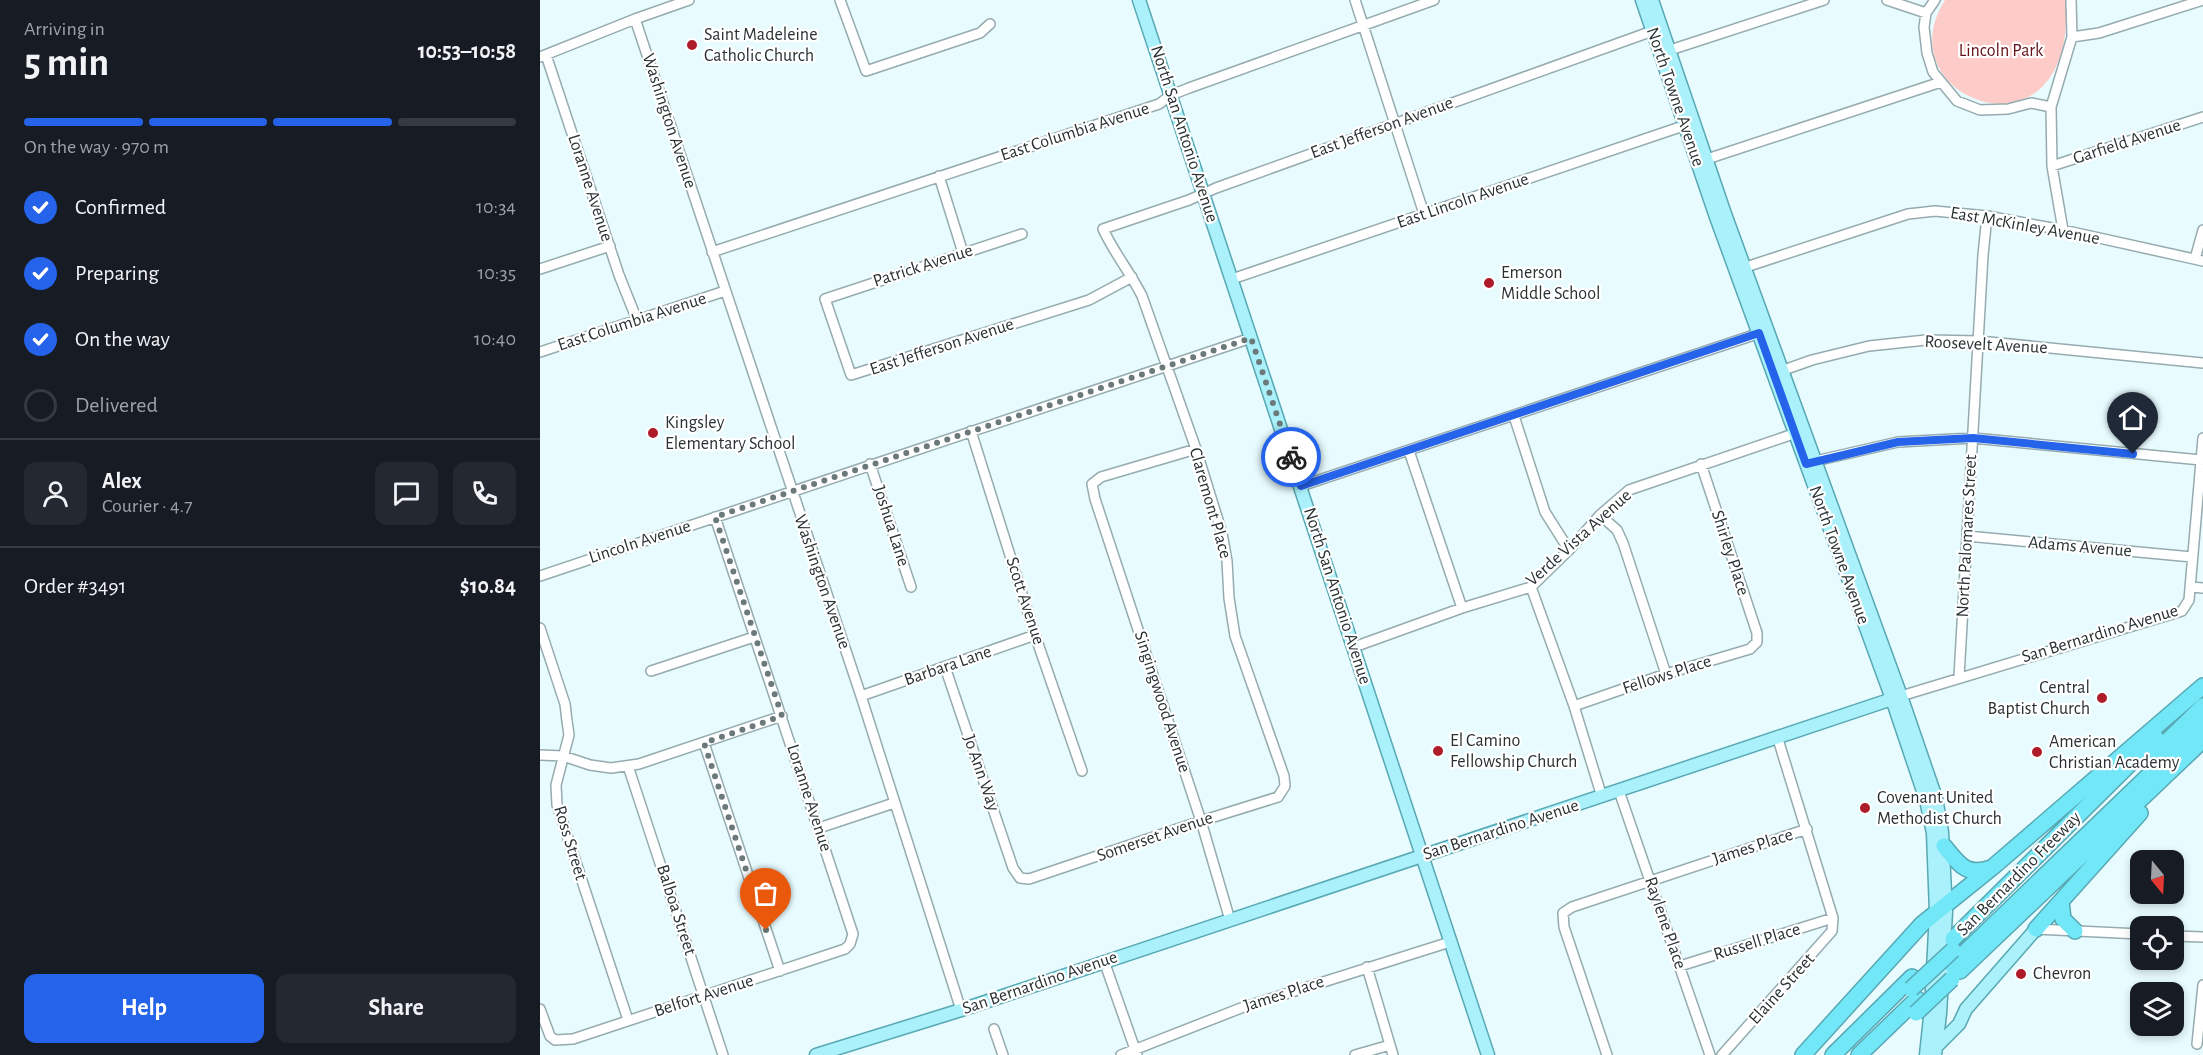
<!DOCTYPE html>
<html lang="en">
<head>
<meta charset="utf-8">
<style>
	body { margin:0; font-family:"Alegreya Sans",sans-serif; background:#242831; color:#f1f3f6; height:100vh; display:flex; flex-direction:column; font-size:22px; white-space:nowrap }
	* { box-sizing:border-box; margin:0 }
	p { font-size:20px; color:#9ea1a6 }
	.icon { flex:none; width:33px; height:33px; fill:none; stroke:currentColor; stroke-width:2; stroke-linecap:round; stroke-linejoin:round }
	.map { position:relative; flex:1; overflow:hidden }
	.panel { display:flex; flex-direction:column; background:#171b24; width:540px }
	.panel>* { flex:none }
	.needle { width:39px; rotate:162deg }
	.buttons { position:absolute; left:1590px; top:850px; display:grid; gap:12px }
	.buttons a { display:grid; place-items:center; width:54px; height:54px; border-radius:12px; background:#171b24; box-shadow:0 3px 9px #0003; font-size:30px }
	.pin { position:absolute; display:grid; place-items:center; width:51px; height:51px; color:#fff; margin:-62px -26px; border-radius:50% 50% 50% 0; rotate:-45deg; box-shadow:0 0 6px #0007 }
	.pin .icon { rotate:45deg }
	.courier { position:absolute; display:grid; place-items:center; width:60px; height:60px; margin:-30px; border:4px solid #2563eb; border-radius:50%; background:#fff; color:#222; box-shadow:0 2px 8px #0007 }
	.head em { font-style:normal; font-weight:700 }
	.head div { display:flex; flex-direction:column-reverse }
	.head { display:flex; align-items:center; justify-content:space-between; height:102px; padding:0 24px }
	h1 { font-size:39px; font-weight:700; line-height:45px }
	.bar { display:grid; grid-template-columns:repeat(4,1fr); gap:9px 6px; align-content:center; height:72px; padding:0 24px }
	.bar i { height:8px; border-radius:4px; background:#363941 }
	.bar .selected { background:#2563eb }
	.bar p { grid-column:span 4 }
	.line { display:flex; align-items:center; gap:15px; padding:0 24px; border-top:2px solid #363941 }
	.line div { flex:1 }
	.round { display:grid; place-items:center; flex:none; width:63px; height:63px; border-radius:12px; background:#242831 }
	ol { padding:0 24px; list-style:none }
	li { display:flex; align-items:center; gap:18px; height:66px }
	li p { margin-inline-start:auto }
	li .icon { padding:6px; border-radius:50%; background:#2563eb; color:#fff; stroke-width:4 }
	li:last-child { color:#9ea1a6 }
	li i { width:33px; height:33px; border:3px solid #363941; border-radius:50% }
	.primary-button { display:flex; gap:12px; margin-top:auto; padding:12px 24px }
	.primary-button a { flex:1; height:69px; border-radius:12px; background:#2563eb; color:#fff; font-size:24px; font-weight:700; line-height:69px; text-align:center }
	.primary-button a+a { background:#242831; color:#f1f3f6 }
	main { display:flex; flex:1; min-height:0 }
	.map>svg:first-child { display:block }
</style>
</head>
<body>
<main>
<section class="panel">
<div class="head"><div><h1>5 min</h1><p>Arriving in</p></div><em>10:53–10:58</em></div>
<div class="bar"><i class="selected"></i><i class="selected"></i><i class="selected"></i><i></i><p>On the way · 970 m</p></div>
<ol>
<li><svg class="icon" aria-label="check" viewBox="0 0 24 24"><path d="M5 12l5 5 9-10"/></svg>Confirmed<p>10:34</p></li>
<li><svg class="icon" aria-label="check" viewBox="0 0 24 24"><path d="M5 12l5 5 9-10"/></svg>Preparing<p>10:35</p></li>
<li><svg class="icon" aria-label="check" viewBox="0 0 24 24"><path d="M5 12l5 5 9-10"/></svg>On the way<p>10:40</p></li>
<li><i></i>Delivered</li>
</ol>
<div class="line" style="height:108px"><a class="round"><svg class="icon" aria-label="person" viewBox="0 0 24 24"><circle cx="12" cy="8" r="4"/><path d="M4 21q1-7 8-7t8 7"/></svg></a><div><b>Alex</b><p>Courier · 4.7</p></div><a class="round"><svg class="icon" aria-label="chat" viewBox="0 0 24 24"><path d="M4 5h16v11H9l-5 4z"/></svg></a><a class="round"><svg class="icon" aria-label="phone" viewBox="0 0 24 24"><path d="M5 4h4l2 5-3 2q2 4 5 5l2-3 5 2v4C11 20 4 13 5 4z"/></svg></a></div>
<div class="line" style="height:78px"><div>Order #3491</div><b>$10.84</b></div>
<div class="primary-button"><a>Help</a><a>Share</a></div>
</section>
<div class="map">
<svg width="1663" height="1055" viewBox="0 0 1663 1055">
	<rect width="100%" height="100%" fill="#e8fcff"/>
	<!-- green -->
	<path fill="#feccc8" d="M1405,0H1526C1536,172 1341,100 1405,0Z"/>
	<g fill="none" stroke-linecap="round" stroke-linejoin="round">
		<defs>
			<path id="minor" d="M300,0L326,71L440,33L450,24
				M815,0L884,214
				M1347,0L1386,13
				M1395,0L1386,13L1384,27L1387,53L1393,72L1417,101L1440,110L1468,109L1491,103L1511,107
				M95,19L321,696L421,1010
				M1532,37L1559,33L1663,0
				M1124,52L1284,0
				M6,55L79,275L97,320
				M0,57L95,19L149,0
				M1161,161L1401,82
				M1512,166L1663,117
				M399,176L423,253
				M1523,230L1512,166L1511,107L1532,37L1531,0
				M482,234L285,299L311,375L549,300L592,277
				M172,252L619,104L631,95L649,88L894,0
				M1655,259L1663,230
				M1206,267L1368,214L1395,211L1447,216L1523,230L1663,261
				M0,269L70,246
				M692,279L1149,124
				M0,352L185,291
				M1238,372L1272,360L1329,346L1386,340L1439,341L1663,363
				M974,416L1005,512L1029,550
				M431,431L495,635L542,771
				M656,449L561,477L552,484L555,499L661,821L690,920
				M869,451L922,608
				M1271,462L1358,442L1433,438L1661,460
				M330,464L371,587
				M761,486L1223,332
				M1060,515L1077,530L1083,543L1126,674
				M1427,536L1652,557
				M0,576L711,338
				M991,587L1034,706L1062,797
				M1650,587L1663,588
				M0,628L25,704L27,721L29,735L16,785L17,805L88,1020
				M814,647L922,608L991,587L1029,550L1060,515L1089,490L1259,432
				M405,667L473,868L480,878L489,879L661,821L738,797L745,786L744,776L695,636L689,598L687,561L682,533L656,449L602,296C590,272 574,253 563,229L649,200L676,188L1118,29
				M111,671L214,637
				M1419,677L1443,255L1447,216
				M321,696L495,635
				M1361,696L1642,611L1649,600L1663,438
				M1034,706L1126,674L1210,649L1217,642V633L1161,464
				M164,743L240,971
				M0,755L23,756L50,765L71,768L99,764L242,716
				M88,766L183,1055
				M1079,791L1170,1055
				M279,828L354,803
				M1496,929L1600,934
				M1634,936L1663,937
				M564,961L597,1055
				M1140,966L1293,918
				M827,967L853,1055
				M0,1009L10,1036L15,1040L33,1039L305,949L310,944L313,934L175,517
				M454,1029L463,1055
				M1657,1044L1663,985
				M581,1055L701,1008L910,942
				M815,1055L850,1045
				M1067,1055L1024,927L1023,913L1032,907L1267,829
				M1182,1055L1292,931L1293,918L1237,736"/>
			<path id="major" d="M599,0L948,1055
				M1102,0L1176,217L1352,699L1386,800L1393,833L1396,912L1391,1008L1386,1055
				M1112,0L1185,214L1361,696L1396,798L1402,832L1406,912L1400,1014L1395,1055
				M1395,1048L1419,1024L1426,1009L1496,929
				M276,1055L421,1010L1361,696"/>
			<path id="highway" d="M1610,758L1663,706
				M1404,846C1419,864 1426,877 1451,868
				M1521,901L1523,919L1535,931
				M1496,929L1600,813
				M1413,939L1616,738
				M1412,965L1663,723
				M1420,971L1663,740
				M1263,1055L1382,924L1454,866L1663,686
				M1293,1055L1372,977
				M1319,1055L1377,999"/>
		</defs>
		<!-- minor casing -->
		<use href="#minor" stroke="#95abaf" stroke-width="12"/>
		<!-- major casing -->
		<use href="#major" stroke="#58a8b3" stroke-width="15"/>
		<!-- highway casing -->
		<use href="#highway" stroke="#58a8b3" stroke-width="18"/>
		<!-- minor -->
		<use href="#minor" stroke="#fff" stroke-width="9"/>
		<!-- major -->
		<use href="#major" stroke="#aaf1fb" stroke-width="12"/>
		<!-- highway -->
		<use href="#highway" stroke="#72e7f8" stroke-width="15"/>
		<defs>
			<path id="highway-bridge" d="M1371,989L1413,950
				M1376,1013L1412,979"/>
		</defs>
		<!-- highway-bridge casing -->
		<use href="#highway-bridge" stroke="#58a8b3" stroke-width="18" stroke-linecap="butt"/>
		<!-- highway-bridge -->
		<use href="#highway-bridge" stroke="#72e7f8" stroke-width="15"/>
	</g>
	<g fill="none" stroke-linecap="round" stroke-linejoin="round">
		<!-- done -->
		<path stroke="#6b797a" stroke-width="6" stroke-dasharray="0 10.8" d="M226,930L164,743L242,716L175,517L711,338L751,457"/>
		<!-- route -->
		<path stroke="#2563eb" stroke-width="8" d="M751,457L761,486L1219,333L1266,464L1358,442L1433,438L1593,454"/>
	</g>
	<!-- markers -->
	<g fill="#af1c29" stroke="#fff" stroke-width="2">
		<circle cx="152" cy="45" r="6"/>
		<circle cx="949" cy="283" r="6"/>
		<circle cx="113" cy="433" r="6"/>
		<circle cx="1562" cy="698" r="6"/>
		<circle cx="898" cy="751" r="6"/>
		<circle cx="1497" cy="752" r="6"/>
		<circle cx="1325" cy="808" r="6"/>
		<circle cx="1481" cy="974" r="6"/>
	</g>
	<g text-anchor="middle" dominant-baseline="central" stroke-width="4.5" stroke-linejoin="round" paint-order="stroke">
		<!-- poi labels -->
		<g font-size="18" fill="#283233" stroke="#fff" text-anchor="start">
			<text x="164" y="35">Saint Madeleine<tspan x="164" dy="21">Catholic Church</tspan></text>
			<text x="961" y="273">Emerson<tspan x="961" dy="21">Middle School</tspan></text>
			<text x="125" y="423">Kingsley<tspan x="125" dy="21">Elementary School</tspan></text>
			<text x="1550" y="688" text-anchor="end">Central<tspan x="1550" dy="21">Baptist Church</tspan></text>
			<text x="910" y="741">El Camino<tspan x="910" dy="21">Fellowship Church</tspan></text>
			<text x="1509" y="742">American<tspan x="1509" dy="21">Christian Academy</tspan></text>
			<text x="1337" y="798">Covenant United<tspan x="1337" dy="21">Methodist Church</tspan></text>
			<text x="1493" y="974">Chevron</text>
		</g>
		<!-- park labels -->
		<g font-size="18" fill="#621217" stroke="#fff">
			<text x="1461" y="51">Lincoln Park</text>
		</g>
		<!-- street labels -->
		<g font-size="18" fill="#283233" stroke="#fff">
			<text transform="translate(1135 97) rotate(71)">North Towne Avenue</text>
			<text transform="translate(129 121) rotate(72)">Washington Avenue</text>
			<text transform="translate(842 128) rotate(-20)">East Jefferson Avenue</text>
			<text transform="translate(535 132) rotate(-18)">East Columbia Avenue</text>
			<text transform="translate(644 134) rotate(72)">North San Antonio Avenue</text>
			<text transform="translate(1587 142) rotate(-18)">Garfield Avenue</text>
			<text transform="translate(50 188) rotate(72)">Loranne Avenue</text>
			<text transform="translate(923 201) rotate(-19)">East Lincoln Avenue</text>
			<text transform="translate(1485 226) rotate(10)">East McKinley Avenue</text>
			<text transform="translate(383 266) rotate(-18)">Patrick Avenue</text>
			<text transform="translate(92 322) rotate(-18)">East Columbia Avenue</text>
			<text transform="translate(1446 345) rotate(3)">Roosevelt Avenue</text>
			<text transform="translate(402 347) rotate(-18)">East Jefferson Avenue</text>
			<text transform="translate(670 503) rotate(74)">Claremont Place</text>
			<text transform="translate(351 526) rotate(72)">Joshua Lane</text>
			<text transform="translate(1427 536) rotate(-87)">North Palomares Street</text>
			<text transform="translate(1039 538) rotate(-42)">Verde Vista Avenue</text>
			<text transform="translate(100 542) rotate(-18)">Lincoln Avenue</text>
			<text transform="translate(1540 547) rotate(5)">Adams Avenue</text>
			<text transform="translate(1190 553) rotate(72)">Shirley Place</text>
			<text transform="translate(1299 555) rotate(70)">North Towne Avenue</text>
			<text transform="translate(282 582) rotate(71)">Washington Avenue</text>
			<text transform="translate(797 596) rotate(72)">North San Antonio Avenue</text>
			<text transform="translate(485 601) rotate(72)">Scott Avenue</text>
			<text transform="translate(1560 634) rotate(-17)">San Bernardino Avenue</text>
			<text transform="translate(408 666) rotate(-19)">Barbara Lane</text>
			<text transform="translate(1127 675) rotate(-18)">Fellows Place</text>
			<text transform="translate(622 702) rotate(72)">Singingwood Avenue</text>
			<text transform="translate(441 773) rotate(71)">Jo Ann Way</text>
			<text transform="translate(269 798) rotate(72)">Loranne Avenue</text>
			<text transform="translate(961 830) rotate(-18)">San Bernardino Avenue</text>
			<text transform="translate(615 837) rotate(-19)">Somerset Avenue</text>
			<text transform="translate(30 843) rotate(73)">Ross Street</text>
			<text transform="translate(1213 847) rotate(-18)">James Place</text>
			<text transform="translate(1479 874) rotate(-45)">San Bernardino Freeway</text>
			<text transform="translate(136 910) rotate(72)">Balboa Street</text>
			<text transform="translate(1125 923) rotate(71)">Raylene Place</text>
			<text transform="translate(1217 942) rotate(-17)">Russell Place</text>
			<text transform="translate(500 983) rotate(-19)">San Bernardino Avenue</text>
			<text transform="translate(1242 989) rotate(-48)">Elaine Street</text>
			<text transform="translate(744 994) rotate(-18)">James Place</text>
			<text transform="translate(164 996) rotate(-18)">Belfort Avenue</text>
		</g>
	</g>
</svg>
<div class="buttons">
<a><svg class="needle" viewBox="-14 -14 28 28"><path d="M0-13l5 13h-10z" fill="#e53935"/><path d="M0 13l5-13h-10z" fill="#9ea1a6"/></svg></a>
<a><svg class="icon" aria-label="locate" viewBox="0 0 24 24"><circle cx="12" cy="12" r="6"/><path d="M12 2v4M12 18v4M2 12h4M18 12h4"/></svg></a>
<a><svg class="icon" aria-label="layers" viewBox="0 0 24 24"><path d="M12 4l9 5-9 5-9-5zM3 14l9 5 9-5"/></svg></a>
</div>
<div class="pin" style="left:226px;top:930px;background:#ea580c"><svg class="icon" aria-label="bag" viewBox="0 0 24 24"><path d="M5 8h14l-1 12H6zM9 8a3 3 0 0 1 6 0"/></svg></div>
<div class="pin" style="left:1593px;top:454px;background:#1f2937"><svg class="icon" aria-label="home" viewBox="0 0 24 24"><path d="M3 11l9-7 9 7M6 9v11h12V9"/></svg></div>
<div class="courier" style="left:751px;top:457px"><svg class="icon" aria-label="bike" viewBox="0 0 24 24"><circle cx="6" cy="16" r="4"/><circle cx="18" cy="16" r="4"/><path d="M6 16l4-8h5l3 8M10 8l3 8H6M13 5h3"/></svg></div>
</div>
</main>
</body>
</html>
